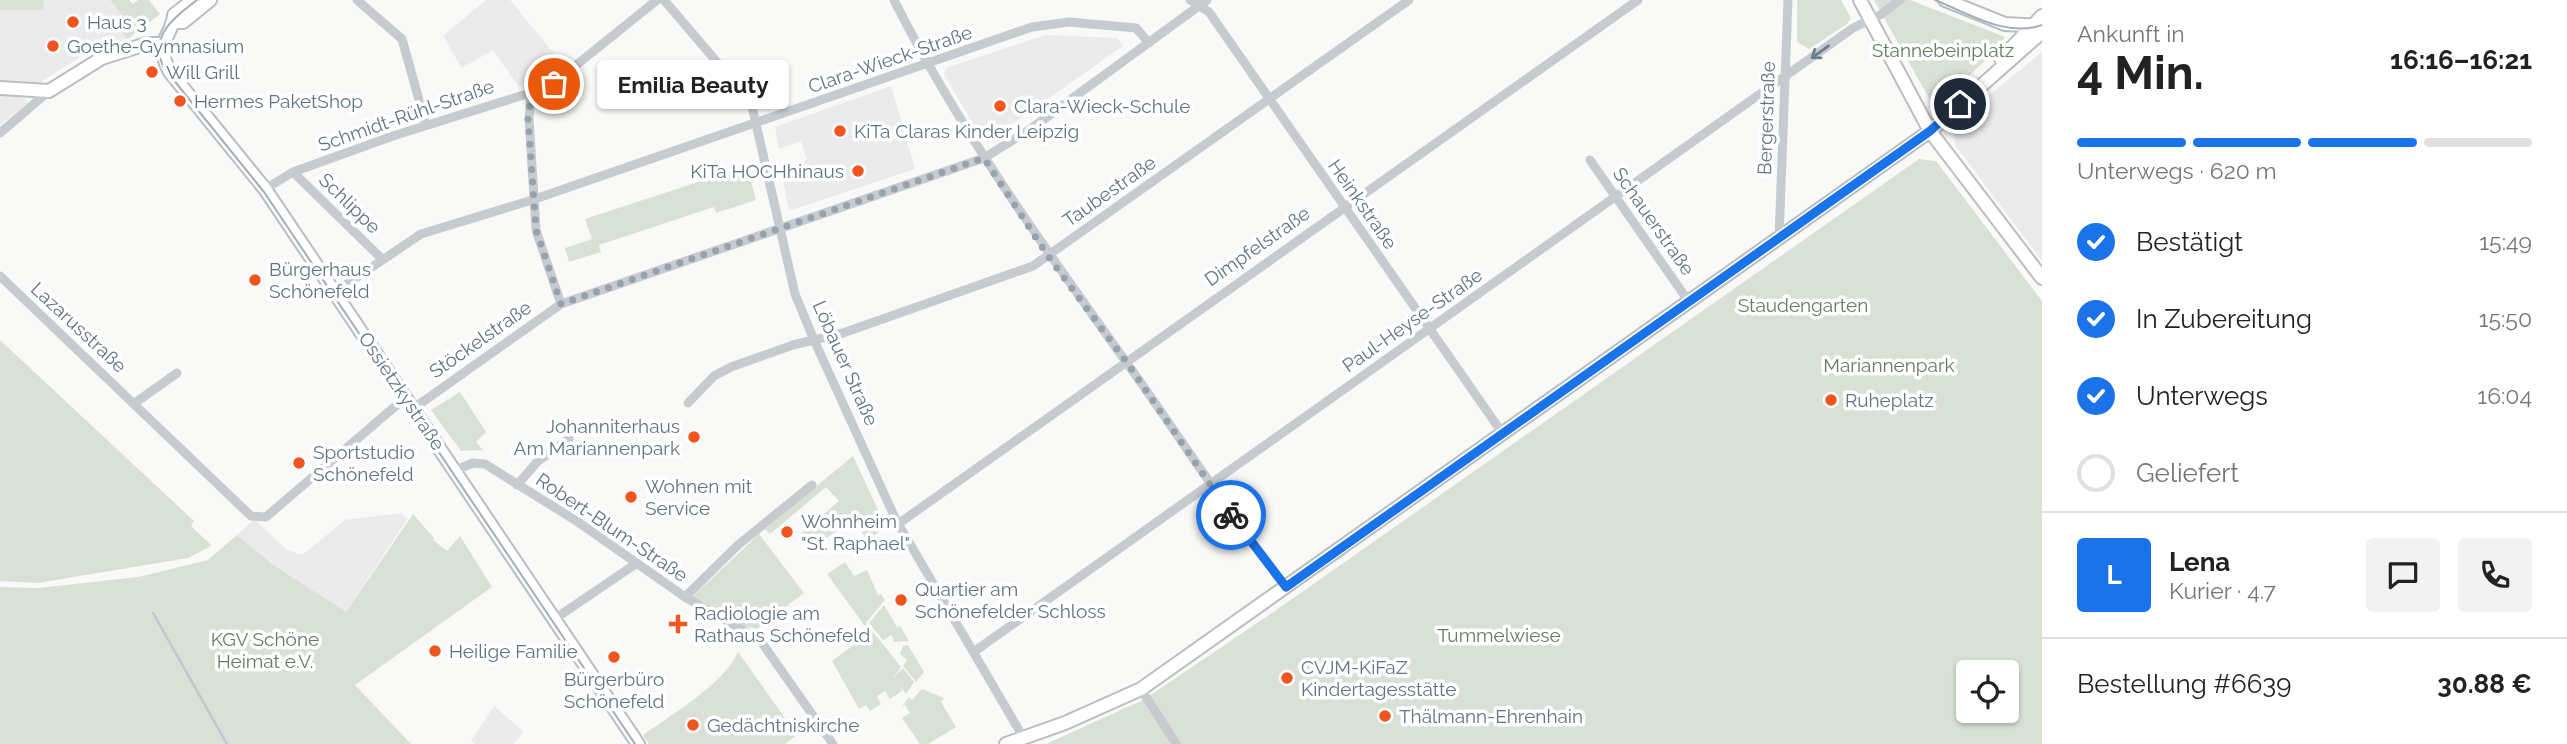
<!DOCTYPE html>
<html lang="de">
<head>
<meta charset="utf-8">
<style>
	body { margin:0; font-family:Raleway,sans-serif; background:#f2f2f2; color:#222; height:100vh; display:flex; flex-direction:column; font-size:26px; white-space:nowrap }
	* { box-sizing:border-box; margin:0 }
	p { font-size:23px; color:#767676 }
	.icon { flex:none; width:38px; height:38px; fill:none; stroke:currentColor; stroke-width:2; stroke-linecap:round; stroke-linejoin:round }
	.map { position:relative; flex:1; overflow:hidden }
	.panel { display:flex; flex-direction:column; background:#fff; width:525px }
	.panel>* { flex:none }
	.fabs { position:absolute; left:1956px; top:660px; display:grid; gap:14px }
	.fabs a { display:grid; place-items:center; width:63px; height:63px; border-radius:7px; background:#fff; box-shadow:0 2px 5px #0004; font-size:35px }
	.pin { position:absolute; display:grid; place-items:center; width:60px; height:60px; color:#fff; margin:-30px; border:4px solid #fff; border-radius:50%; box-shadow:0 2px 7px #0007 }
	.courier { position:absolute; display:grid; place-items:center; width:70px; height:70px; margin:-35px; border:5px solid #1a73e8; border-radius:50%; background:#fff; color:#222; box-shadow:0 2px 9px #0007 }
	.bubble { position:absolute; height:49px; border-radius:7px; background:#fff; box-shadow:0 2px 5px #0004; font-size:23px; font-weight:700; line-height:49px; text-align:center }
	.overview em { font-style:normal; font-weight:700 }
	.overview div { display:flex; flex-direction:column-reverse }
	.overview { display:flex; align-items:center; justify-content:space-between; height:119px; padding:0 35px }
	h1 { font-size:46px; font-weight:700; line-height:52px }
	.bar { display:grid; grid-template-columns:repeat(4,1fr); gap:10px 7px; align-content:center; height:84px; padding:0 35px }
	.bar i { height:9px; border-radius:5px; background:#e0e0e0 }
	.bar .current { background:#1a73e8 }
	.bar p { grid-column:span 4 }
	.line { display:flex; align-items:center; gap:18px; padding:0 35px; border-top:2px solid #e0e0e0 }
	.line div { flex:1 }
	.round { display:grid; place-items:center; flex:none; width:74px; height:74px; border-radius:7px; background:#f2f2f2 }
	ol { padding:0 35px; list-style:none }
	li { display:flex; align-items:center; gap:21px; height:77px }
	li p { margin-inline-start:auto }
	li .icon { padding:7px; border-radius:50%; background:#1a73e8; color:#fff; stroke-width:4 }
	li:last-child { color:#767676 }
	li i { width:38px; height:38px; border:4px solid #e0e0e0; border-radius:50% }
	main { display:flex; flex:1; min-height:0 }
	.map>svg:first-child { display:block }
</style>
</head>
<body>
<main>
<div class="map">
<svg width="2042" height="744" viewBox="0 0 2042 744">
	<rect width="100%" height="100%" fill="#f9faf7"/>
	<!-- built -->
	<path fill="#eaebea" d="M43,0H110L129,23L121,29L128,39L85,54L41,82L0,80V10H43Z
		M486,0H510L560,61L536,80L519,87L493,50L462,68L443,36Z
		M1045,35L1117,38L1123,46L988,141H983L944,74L946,68Z
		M2042,52V261L1955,145L1954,124Z
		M891,86L915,169L789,211L781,170L807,160L801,141L779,149L775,127Z
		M0,95L25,98L27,103L0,125Z
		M401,513L407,519L346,612L272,564L237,535L254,519L287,550L302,555L345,520Z
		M494,706L524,732L513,744H475L471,741Z"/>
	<!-- green -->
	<path fill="#d9e0d6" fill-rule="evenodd" d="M0,0H43L44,10H0Z
		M110,0H129L133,4L138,0H149L160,14L128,39L120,29L128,23Z
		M1797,0H1841L1851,18L1847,24L1809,49L1797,42Z
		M1874,0H1910L2005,37L2000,46L1935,109Z
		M1919,159L1936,161L2042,301V744H1046L1143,700L1275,611ZM1969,672H2007V710H1969Z
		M747,166L756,200L716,213L714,207L599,245L601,252L569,262L565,248L592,239L585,219Z
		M0,340L194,521L191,526L211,545L209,547L188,558L38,583L0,581Z
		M460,392L486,432L476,442L483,450L461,451L431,410Z
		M853,456L886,527L867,540L858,526L852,530L848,524L809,549L799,535L839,501L826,487L770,534L765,529Z
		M413,514L434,538L433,540L447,551L460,536L492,587L355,685L411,744H0V587L38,588L138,577L208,560L237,535L272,564L346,612Z
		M759,534L804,593L757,629L740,625L692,597Z
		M845,562L854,576L867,570L878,595L881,594L885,600L866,623L901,667L893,678L903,668L914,682L906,694L900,687L902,691L890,699L885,691L877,696L881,704L870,711L866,705L859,709L832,661L870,633L827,574Z
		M884,605L897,627L900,626L909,641L894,642L892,635L883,640L869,623Z
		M908,645L924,672L916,682L903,666L907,660L900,654L903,646Z
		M738,652L797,735L785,744H649L643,735C671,715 724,684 738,652Z
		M922,689L944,698L941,702L956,727L928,744H920L902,718L910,713L905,705L901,708L909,697L912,700Z"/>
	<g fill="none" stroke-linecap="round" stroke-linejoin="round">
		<!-- stream -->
		<path stroke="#bdc9cf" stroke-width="2.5" d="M153,613L227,744"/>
		<defs>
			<path id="secondary" d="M193,0L174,15C172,38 153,41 170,72L265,189L638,744
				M1860,0L1930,131L2042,278
				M1945,0L2005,24L2042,26
				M174,22H183L210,0
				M2001,59L2042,16
				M0,88L49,91L102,58L146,44H163
				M1006,744L1065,723L1141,689L1930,131L2042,32"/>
		</defs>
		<!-- secondary casing -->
		<use href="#secondary" stroke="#b9bec3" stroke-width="16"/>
		<!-- street -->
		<path stroke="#c7cbcf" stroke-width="9" d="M357,0L402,39L426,125
			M664,0L751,102L795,294L814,340L896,520L1023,737
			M894,0C960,131 1044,247 1129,366C1182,440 1230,516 1286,587
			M1190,0L1209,12L1503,434
			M531,94L529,118L536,230L561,304
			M0,133L49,91
			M1590,160L1689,302
			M293,172L382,259
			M265,189L293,172L393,136L549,87L657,0
			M1779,238L1788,0
			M0,276L251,516L266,517L406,397
			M335,292L421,234L532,200L1032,27L1069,22L1136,28L1149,43
			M135,403L177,373
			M688,403L714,376L731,367L793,345L843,333L1033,266L1409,0
			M414,408L561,304L984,158L1029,130L1207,0
			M456,470L473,463L485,464L578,522L685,597L760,640L833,744
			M517,485L538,461L569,439
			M898,524L1638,0
			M685,597L738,545L812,485
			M556,618L637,563
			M975,651L1853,28L1880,15L1900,0
			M1141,689L1176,744"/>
		<!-- secondary -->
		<use href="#secondary" stroke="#fff" stroke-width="12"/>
		<!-- tram -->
		<path stroke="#a7adb4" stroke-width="2" d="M197,0C174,18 148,36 164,68L264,192L635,744
			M1935,0C1968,13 2007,38 2042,25"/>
	</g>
	<!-- one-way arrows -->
	<defs><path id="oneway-shaft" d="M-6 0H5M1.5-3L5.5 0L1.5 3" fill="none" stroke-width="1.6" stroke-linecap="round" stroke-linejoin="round" transform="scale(1.75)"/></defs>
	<use stroke="#6c7d8c" href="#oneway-shaft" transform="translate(1820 52) rotate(144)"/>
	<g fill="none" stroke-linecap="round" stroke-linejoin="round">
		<!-- done -->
		<path stroke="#97a3ac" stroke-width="7" stroke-dasharray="0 12.6" d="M554,84L531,94L528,118L536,230L561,304L984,158L1048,256L1130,367L1231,515"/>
		<!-- route -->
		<path stroke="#1a73e8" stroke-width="9" d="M1231,515L1286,587L1930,131L1960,104"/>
	</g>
	<!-- markers -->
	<g fill="#f1551f" stroke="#fff" stroke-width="2.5">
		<circle cx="73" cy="22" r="7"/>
		<circle cx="53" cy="46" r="7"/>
		<circle cx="152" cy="72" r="7"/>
		<circle cx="180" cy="101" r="7"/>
		<circle cx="1000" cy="106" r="7"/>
		<circle cx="840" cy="131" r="7"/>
		<circle cx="858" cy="171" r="7"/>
		<circle cx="255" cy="280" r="7"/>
		<circle cx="1831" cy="400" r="7"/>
		<circle cx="694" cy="437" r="7"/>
		<circle cx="299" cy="463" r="7"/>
		<circle cx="631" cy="497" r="7"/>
		<circle cx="787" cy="532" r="7"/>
		<circle cx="901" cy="600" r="7"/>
		<path d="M674.5 613.5h7v7h7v7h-7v7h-7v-7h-7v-7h7z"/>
		<circle cx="435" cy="651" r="7"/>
		<circle cx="614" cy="657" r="7"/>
		<circle cx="1287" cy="678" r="7"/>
		<circle cx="1385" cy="716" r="7"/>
		<circle cx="693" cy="725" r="7"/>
	</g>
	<g text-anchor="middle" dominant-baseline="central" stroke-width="7" stroke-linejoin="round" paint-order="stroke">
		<!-- poi labels -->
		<g font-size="19" fill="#627484" stroke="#fff" text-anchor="start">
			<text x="87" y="22">Haus 3</text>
			<text x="67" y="46">Goethe-Gymnasium</text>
			<text x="166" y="72">Will Grill</text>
			<text x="194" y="101">Hermes PaketShop</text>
			<text x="1014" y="106">Clara-Wieck-Schule</text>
			<text x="854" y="131">KiTa Claras Kinder Leipzig</text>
			<text x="844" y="171" text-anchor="end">KiTa HOCHhinaus</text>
			<text x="269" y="269">Bürgerhaus<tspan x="269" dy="22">Schönefeld</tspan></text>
			<text x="1845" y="400">Ruheplatz</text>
			<text x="680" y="426" text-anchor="end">Johanniterhaus<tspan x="680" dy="22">Am Mariannenpark</tspan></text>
			<text x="313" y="452">Sportstudio<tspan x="313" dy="22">Schönefeld</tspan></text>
			<text x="645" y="486">Wohnen mit<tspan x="645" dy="22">Service</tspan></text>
			<text x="801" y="521">Wohnheim<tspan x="801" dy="22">"St. Raphael"</tspan></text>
			<text x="915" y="589">Quartier am<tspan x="915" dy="22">Schönefelder Schloss</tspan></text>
			<text x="694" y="613">Radiologie am<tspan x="694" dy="22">Rathaus Schönefeld</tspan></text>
			<text x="449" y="651">Heilige Familie</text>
			<text x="1301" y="667">CVJM-KiFaZ<tspan x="1301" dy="22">Kindertagesstätte</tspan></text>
			<text x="614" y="679" text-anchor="middle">Bürgerbüro<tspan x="614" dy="22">Schönefeld</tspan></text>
			<text x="1399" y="716">Thälmann-Ehrenhain</text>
			<text x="707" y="725">Gedächtniskirche</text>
		</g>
		<!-- park labels -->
		<g font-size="19" fill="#667b62" stroke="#fff">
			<text x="1943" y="50">Stannebeinplatz</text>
			<text x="1803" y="305">Staudengarten</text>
			<text x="1889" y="365">Mariannenpark</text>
			<text x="1499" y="635">Tummelwiese</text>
			<text x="265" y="639">KGV Schöne<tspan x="265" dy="22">Heimat e.V.</tspan></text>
		</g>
		<!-- street labels -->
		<g font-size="19" fill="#627484" stroke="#fff">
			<text transform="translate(890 59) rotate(-19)">Clara-Wieck-Straße</text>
			<text transform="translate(406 115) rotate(-19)">Schmidt-Rühl-Straße</text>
			<text transform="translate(1766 118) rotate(-88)">Bergerstraße</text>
			<text transform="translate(1109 191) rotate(-35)">Taubestraße</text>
			<text transform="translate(350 203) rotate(44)">Schlippe</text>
			<text transform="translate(1363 204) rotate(55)">Heinkstraße</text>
			<text transform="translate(1654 221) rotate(55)">Schauerstraße</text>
			<text transform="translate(1257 246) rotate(-35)">Dimpfelstraße</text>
			<text transform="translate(1412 320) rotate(-35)">Paul-Heyse-Straße</text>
			<text transform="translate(79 327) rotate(43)">Lazarusstraße</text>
			<text transform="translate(480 339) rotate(-35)">Stöckelstraße</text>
			<text transform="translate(846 363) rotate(66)">Löbauer Straße</text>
			<text transform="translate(402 391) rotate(56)">Ossietzkystraße</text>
			<text transform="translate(612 527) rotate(34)">Robert-Blum-Straße</text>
		</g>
	</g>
</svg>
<div class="fabs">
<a><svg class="icon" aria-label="locate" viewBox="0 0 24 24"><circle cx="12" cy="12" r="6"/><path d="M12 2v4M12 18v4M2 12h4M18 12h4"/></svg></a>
</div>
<div class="pin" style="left:554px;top:84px;background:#ea580c"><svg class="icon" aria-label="bag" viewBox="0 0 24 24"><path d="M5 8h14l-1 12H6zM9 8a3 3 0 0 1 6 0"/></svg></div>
<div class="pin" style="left:1960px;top:104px;background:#1f2937"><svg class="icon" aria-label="home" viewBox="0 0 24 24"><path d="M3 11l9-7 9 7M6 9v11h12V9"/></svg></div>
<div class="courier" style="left:1231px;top:515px"><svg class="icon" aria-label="bike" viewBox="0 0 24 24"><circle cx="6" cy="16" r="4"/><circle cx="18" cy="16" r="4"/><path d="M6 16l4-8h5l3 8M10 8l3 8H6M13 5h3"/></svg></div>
<div class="bubble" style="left:597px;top:60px;width:192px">Emilia Beauty</div>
</div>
<section class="panel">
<div class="overview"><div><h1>4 Min.</h1><p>Ankunft in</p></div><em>16:16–16:21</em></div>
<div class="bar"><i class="current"></i><i class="current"></i><i class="current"></i><i></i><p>Unterwegs · 620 m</p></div>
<ol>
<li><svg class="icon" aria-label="check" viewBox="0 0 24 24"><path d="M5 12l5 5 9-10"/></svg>Bestätigt<p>15:49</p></li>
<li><svg class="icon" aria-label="check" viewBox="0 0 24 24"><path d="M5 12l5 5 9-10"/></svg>In Zubereitung<p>15:50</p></li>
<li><svg class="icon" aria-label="check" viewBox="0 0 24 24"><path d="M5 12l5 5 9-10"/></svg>Unterwegs<p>16:04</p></li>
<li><i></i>Geliefert</li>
</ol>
<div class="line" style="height:126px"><b class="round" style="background:#1a73e8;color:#fff">L</b><div><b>Lena</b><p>Kurier · 4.7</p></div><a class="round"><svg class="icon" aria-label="chat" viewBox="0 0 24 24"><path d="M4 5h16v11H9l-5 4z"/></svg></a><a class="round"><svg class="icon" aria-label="phone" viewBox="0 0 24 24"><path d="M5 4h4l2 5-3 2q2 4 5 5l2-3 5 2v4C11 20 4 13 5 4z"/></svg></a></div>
<div class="line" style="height:91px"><div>Bestellung #6639</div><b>30.88 €</b></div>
</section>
</main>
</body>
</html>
